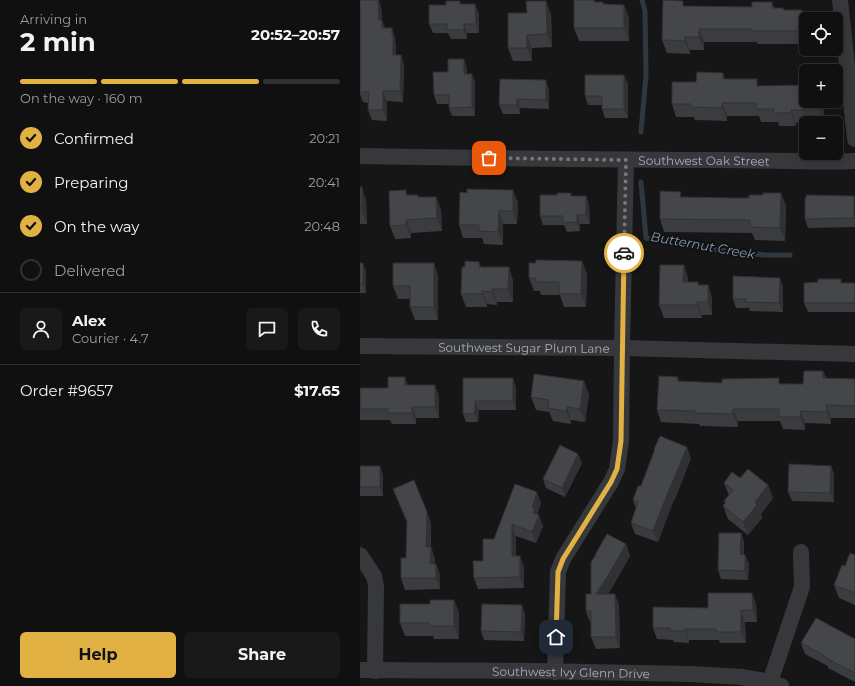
<!DOCTYPE html>
<html lang="en">
<head>
<meta charset="utf-8">
<style>
	body { margin:0; font-family:Montserrat,sans-serif; background:#19191a; color:#f1f3f6; height:100vh; display:flex; flex-direction:column; font-size:15px; white-space:nowrap }
	* { box-sizing:border-box; margin:0 }
	p { font-size:13px; color:#9c9d9f }
	.icon { flex:none; width:22px; height:22px; fill:none; stroke:currentColor; stroke-width:2; stroke-linecap:round; stroke-linejoin:round }
	.map { position:relative; flex:1; overflow:hidden }
	.panel { display:flex; flex-direction:column; background:#101011; width:360px }
	.panel>* { flex:none }
	.buttons { position:absolute; left:439px; top:12px; display:grid; gap:8px }
	.buttons a { display:grid; place-items:center; width:44px; height:44px; border-radius:6px; background:#101011; box-shadow:0 2px 10px #0003,0 0 0 1px #303031; font-size:20px }
	.pin { position:absolute; display:grid; place-items:center; width:34px; height:34px; color:#fff; margin:-17px; border-radius:8px; box-shadow:0 2px 6px #0006 }
	.courier { position:absolute; display:grid; place-items:center; width:40px; height:40px; margin:-20px; border:3px solid #e1b144; border-radius:50%; background:#fff; color:#222; box-shadow:0 1px 5px #0007 }
	.summary em { font-style:normal; font-weight:700 }
	.summary div { display:flex; flex-direction:column-reverse }
	.summary { display:flex; align-items:center; justify-content:space-between; height:68px; padding:0 20px }
	h1 { font-size:26px; font-weight:700; line-height:30px }
	.bar { display:grid; grid-template-columns:repeat(4,1fr); gap:6px 4px; align-content:center; height:48px; padding:0 20px }
	.bar i { height:5px; border-radius:3px; background:#303031 }
	.bar .active { background:#e1b144 }
	.bar p { grid-column:span 4 }
	.line { display:flex; align-items:center; gap:10px; padding:0 20px; border-top:1px solid #303031 }
	.line div { flex:1 }
	.round { display:grid; place-items:center; flex:none; width:42px; height:42px; border-radius:6px; background:#19191a }
	ol { padding:0 20px; list-style:none }
	li { display:flex; align-items:center; gap:12px; height:44px }
	li p { margin-inline-start:auto }
	li .icon { padding:4px; border-radius:50%; background:#e1b144; color:#111; stroke-width:4 }
	li:last-child { color:#9c9d9f }
	li i { width:22px; height:22px; border:2px solid #303031; border-radius:50% }
	.primary-button { display:flex; gap:8px; margin-top:auto; padding:8px 20px }
	.primary-button a { flex:1; height:46px; border-radius:6px; background:#e1b144; color:#111; font-size:16px; font-weight:700; line-height:46px; text-align:center }
	.primary-button a+a { background:#19191a; color:#f1f3f6 }
	main { display:flex; flex:1; min-height:0 }
	.map>svg:first-child { display:block }
</style>
</head>
<body>
<main>
<section class="panel">
<div class="summary"><div><h1>2 min</h1><p>Arriving in</p></div><em>20:52–20:57</em></div>
<div class="bar"><i class="active"></i><i class="active"></i><i class="active"></i><i></i><p>On the way · 160 m</p></div>
<ol>
<li><svg class="icon" aria-label="check" viewBox="0 0 24 24"><path d="M5 12l5 5 9-10"/></svg>Confirmed<p>20:21</p></li>
<li><svg class="icon" aria-label="check" viewBox="0 0 24 24"><path d="M5 12l5 5 9-10"/></svg>Preparing<p>20:41</p></li>
<li><svg class="icon" aria-label="check" viewBox="0 0 24 24"><path d="M5 12l5 5 9-10"/></svg>On the way<p>20:48</p></li>
<li><i></i>Delivered</li>
</ol>
<div class="line" style="height:72px"><a class="round"><svg class="icon" aria-label="person" viewBox="0 0 24 24"><circle cx="12" cy="8" r="4"/><path d="M4 21q1-7 8-7t8 7"/></svg></a><div><b>Alex</b><p>Courier · 4.7</p></div><a class="round"><svg class="icon" aria-label="chat" viewBox="0 0 24 24"><path d="M4 5h16v11H9l-5 4z"/></svg></a><a class="round"><svg class="icon" aria-label="phone" viewBox="0 0 24 24"><path d="M5 4h4l2 5-3 2q2 4 5 5l2-3 5 2v4C11 20 4 13 5 4z"/></svg></a></div>
<div class="line" style="height:52px"><div>Order #9657</div><b>$17.65</b></div>
<div class="primary-button"><a>Help</a><a>Share</a></div>
</section>
<div class="map">
<svg width="495" height="686" viewBox="0 0 495 686">
	<rect width="100%" height="100%" fill="#161617"/>
	<g fill="none" stroke-linecap="round" stroke-linejoin="round">
		<!-- stream -->
		<path stroke="#30383f" stroke-width="5" d="M281,132L286,75L285,11L282,0
			M281,182L286,238L351,249L405,255H430"/>
		<!-- street -->
		<g stroke="#37383c" stroke-width="16">
			<path d="M480,0L495,139"/>
			<path id="s1" d="M0,156C121,158 241,160 362,160C407,160 451,163 495,161"/>
			<path id="s2" d="M0,346L262,348L495,354"/>
			<path d="M0,555L14,576L16,586L15,671"/>
			<path id="s3" d="M0,670L176,671L329,674L382,677L410,682L421,686"/>
			<path d="M195,672L198,572L203,559L251,482L257,469L261,441L262,348L266,160"/>
			<path d="M410,682L442,587L441,552"/>
		</g>
	</g>
	<!-- wall -->
	<path fill="#3b3c40" d="M0,0L21,7L22,20L25,28H32L35,38V42L36,46V55H41L44,66L43,102L27,101V121L12,120L8,110V103L3,102L0,94Z
		M234,0L235,2L244,4L264,5L269,18V41H219L214,28Z
		M412,2L414,8H423L424,10H442L446,20V44H397V42H344V50H330V54L307,53L302,40L325,6L392,7Z
		M101,4L119,13V33H107V39H91L88,33H73L69,24L86,5Z
		M191,14L192,47L172,48V61H153L148,48Z
		M104,59L107,68V74H112L115,83V116H92L89,108V104H77L74,95L88,72Z
		M365,79L399,86L464,101V123H436V126H419L418,122H401L399,116H367V121L335,120L334,117H316L312,104L336,82Z
		M268,84V118H245L242,109V105H228L225,96Z
		M189,89V109L160,108V114H143L139,105Z
		M0,187L6,200L7,224H0Z
		M153,190L158,203L157,224H143V245L124,244L122,238H103L99,225L107,193Z
		M421,193L426,206L425,241L395,240L392,233L304,232L300,219L322,197L389,198Z
		M48,195L58,197H76L81,210L82,231L51,233V238L35,239L30,226Z
		M212,196H226L229,205L230,224H220V231L207,232L204,225H183L180,216Z
		M494,196L495,198V227L448,228L445,219Z
		M119,262L121,267L153,280V302H137V305L127,304V307H106L101,294L105,267Z
		M0,263L6,272V293H0Z
		M74,263L78,276V320H55L50,307V299H38L33,286Z
		M227,274L226,307H204L200,295H181L180,291H174L169,278Z
		M328,278V282H338L339,285H348L352,298V315H342V318H304L299,305Z
		M482,283H495V312H448L444,303Z
		M423,287V312L390,311L389,308H376L373,299Z
		M463,371L466,378L495,379V418H471V424L445,423V430L423,429L420,421H378V427L340,426L339,424L301,422L297,410L320,381L362,383L443,384Z
		M103,378L156,387V410H119L118,422H106L103,414Z
		M48,385H75L79,397V418H56V424H32L30,420H0V388H28Z
		M229,394L225,422L211,420V424L193,421L189,412L176,410L171,397Z
		M294,449L331,458L315,499H314L298,542L275,534L271,523L276,509L273,500L281,486L295,450Z
		M222,463L205,497L186,488L183,479Z
		M0,466L23,475V496H0Z
		M471,466L474,475V502L432,501L428,492Z
		M380,478L408,485L413,498L401,514L402,518L388,535L368,519L363,506L365,503L364,501L369,495L364,483Z
		M155,484L181,503L177,515L183,526L176,543L156,536V556L164,567V588L118,589L114,578L123,561L134,539Z
		M33,489L71,523V547L75,559V564H76L80,575V589L45,590L41,578L46,558L47,523Z
		M381,533L384,542V555H385L389,564L388,580L361,579L358,570Z
		M266,544L270,556L253,586L248,594L259,605L260,648L236,649L231,637V622H230L226,611L231,594L235,555Z
		M495,555V605L479,598L474,585L485,566Z
		M94,600L99,613V639H74L73,636H45L40,623L70,604Z
		M396,604L397,622H385L386,643H360L359,640H329V643L314,642L313,640L297,639L293,628L348,608Z
		M165,614L164,641L124,640L121,631Z
		M495,639V682L468,668V666L445,654L441,643Z"/>
	<!-- shaded-wall -->
	<path fill="#303134" d="M18,0H19L21,7L22,20L26,30V38L19,20Z
		M186,1L191,14L192,47L187,34Z
		M115,4L119,13V33L116,24Z
		M264,5L269,18V41L264,28Z
		M442,10L446,20V41L442,31Z
		M104,24L107,33V39L104,30Z
		M32,28L35,38V42L36,46V65L33,55Z
		M339,29L344,42V50L339,37Z
		M167,35L172,48V61L167,48Z
		M325,37L330,50V54L325,41Z
		M41,55L44,66L43,102L40,91Z
		M104,59L107,68V83L104,74Z
		M363,73L368,86L363,79Z
		M112,74L115,83V116L112,107Z
		M264,75L268,84V118L264,109Z
		M186,80L189,89V109L186,100Z
		M23,91L27,101V121L23,110Z
		M157,99L160,108V114L157,105Z
		M459,101H464V123L459,110Z
		M362,103L367,116V121L362,108Z
		M431,110L436,123V126L431,113Z
		M2,187L6,200L7,224L2,211Z
		M153,190L158,203L157,224L153,211Z
		M421,193L426,206L425,241L420,228Z
		M226,196L229,205L230,224L226,215Z
		M494,196L495,198V220L494,218Z
		M76,197L81,210L82,231L77,218Z
		M139,211L143,224V245L138,232Z
		M217,215L220,224V231L217,222Z
		M46,220L51,233V238L46,225Z
		M222,261L227,274L226,307L221,294Z
		M3,263L6,272V293L3,284Z
		M74,263L78,276V320L74,307Z
		M324,265L328,278V295L323,282Z
		M149,267L153,280V302L148,289Z
		M420,278L423,287V312L419,303Z
		M348,285L352,298V315L348,302Z
		M132,289L137,302V305L132,292Z
		M122,291L127,304V307L122,294Z
		M337,302L342,315V318L337,305Z
		M463,371L468,383L463,378Z
		M45,377L49,388L45,385Z
		M153,378L156,387V410L153,401Z
		M224,381L229,394L225,422L220,409Z
		M75,385L79,397V418L75,407Z
		M115,401L119,410L118,422L115,414Z
		M466,405L471,418V424L467,412Z
		M52,407L56,418V424L52,413Z
		M207,407L211,420V424L206,411Z
		M373,409L378,421V427L373,414Z
		M441,411L445,423V430L440,417Z
		M327,447L331,458L315,499L310,488Z
		M218,454L222,463L205,497L202,488Z
		M20,466L23,475V496L20,487Z
		M471,466L474,475V502L470,493Z
		M408,485L413,498L401,514L402,518L388,535L383,522L395,502Z
		M310,487L314,499L298,542L293,531Z
		M177,492L181,503L177,515H179L183,526L176,543L172,532L173,513L172,507Z
		M67,512L71,523L70,559L66,547Z
		M152,524L156,536V567L152,556Z
		M381,533L384,542L383,563L380,554Z
		M266,544L270,556L253,586L240,605L236,594Z
		M71,547L75,559V575L70,564Z
		M385,555L389,564L388,580L385,571Z
		M160,556L164,567V588L160,577Z
		M76,564L80,575V589L76,578Z
		M392,593L396,604L397,622L393,610Z
		M255,594L259,605L260,648L256,637Z
		M94,600L99,613V639L94,626Z
		M162,605L165,614L164,641L161,632Z
		M381,610L385,622L386,643L381,632Z
		M325,629L329,640V643L325,631Z"/>
	<!-- building -->
	<path fill="#45464a" stroke="#303134" d="M0,0H18L19,20H22V28H32V35H33V55H41L40,91H23V110H8L9,92H0Z
		M214,0H234V2H243V4L264,5V28H214Z
		M303,0L323,1V6L392,7V2H412V8H423V10H442V31H392V29H339V37H325V41L302,40Z
		M86,1H100V4H115L116,24H104V30H87V24H69V5H86Z
		M166,1H186L187,34L167,35V48H148V13H167Z
		M88,59H104V74H112V107L89,108V95H74L73,72H88Z
		M337,72L363,73V79H397V86L446,85V101H459V110H431V113H414V109H396V103H362V108L331,107V104H312V82H336Z
		M225,75H264V109H242V96H225Z
		M140,79L186,80V100L157,99V105H139Z
		M0,187H2V211H0Z
		M107,189L153,190V211H139L138,232L119,231V225H99L100,192L107,193Z
		M46,190V195H58V197H76L77,218L46,220V225L30,226L29,191Z
		M300,191L321,192L320,197L373,198H389V195H403V193H421L420,228L390,227V220L300,219Z
		M197,193H211V196H226V215H217V222L203,223V216H180V195H197Z
		M446,195L494,196V218L445,219V198H446Z
		M176,260L222,261L221,294H199V282H176V278H169V263H176Z
		M105,261L119,262V267H149L148,289H132V292L122,291V294H101L102,267H105Z
		M0,263H3V284H0Z
		M33,263H74V307H50V286H33Z
		M300,265H324L323,282H338V285H348V302H337V305H299Z
		M373,276L420,278L419,303L386,302V299H373Z
		M458,279H481V283H495V303H444V283L458,282Z
		M444,371H463V378L495,379V406L466,405L467,412L441,411L440,417H419V409H373V414L335,413V411L297,410L299,376L318,377V381L362,383V379L419,378V384H443Z
		M174,374L224,381L220,409L207,407L206,411L188,408L189,400L171,397Z
		M28,377H45V385H75V407H52V413H28V409H0V388H28Z
		M103,378H153V401H115V414H103Z
		M300,436L327,447L310,488V487L293,531L271,523L278,502L273,500L278,486H281L295,449H294Z
		M200,445L218,454L202,488L183,479Z
		M429,464L471,466L470,493L428,492Z
		M0,466H20V487H0Z
		M388,469L408,485L395,502L397,505L383,522L363,506L366,502L364,501L373,490L364,483L372,472L380,478Z
		M54,480L67,512L66,547H71L70,564H76V578H41V558H46L47,521L33,489Z
		M155,484L177,492L172,507L175,508L173,513L179,515L172,532L152,524V556H160V577L114,578L113,561H123V539H134Z
		M359,533H381L380,554L385,555V571L358,570Z
		M247,534L266,544L249,574L236,594H255L256,637H231V611H226V594H231V562L235,556H237L235,555Z
		M490,553L495,555V593L474,585L482,565L485,566Z
		M348,593H392L393,610H381V632H356V629H325V631H310V628H293V607L348,608Z
		M70,600H94V626H69V623H40V604H70Z
		M122,604L162,605L161,632L121,631Z
		M456,618L495,639V673L464,657L465,656L441,643Z"/>
	<g fill="none" stroke-linecap="round" stroke-linejoin="round">
		<!-- done -->
		<path stroke="#76787e" stroke-width="4" stroke-dasharray="0 7.2" d="M129,158L266,160L264,253"/>
		<!-- route -->
		<path stroke="#e1b144" stroke-width="5" d="M196,637L198,572L203,559L251,482L257,469L261,441L264,253"/>
	</g>
	<g text-anchor="middle" dominant-baseline="central" stroke-width="4" stroke-linejoin="round" paint-order="stroke">
		<!-- street labels -->
		<g font-size="12" fill="#a9adb6" stroke="#111112">
			<text stroke="none"><textPath href="#s1" startOffset="344">Southwest Oak Street</textPath></text>
			<text stroke="none"><textPath href="#s2" startOffset="164">Southwest Sugar Plum Lane</textPath></text>
			<text stroke="none"><textPath href="#s3" startOffset="211">Southwest Ivy Glenn Drive</textPath></text>
		</g>
		<!-- water labels -->
		<g font-size="13" font-style="italic" fill="#8399ae" stroke="#111112">
			<text transform="translate(343 245) rotate(10)">Butternut Creek</text>
		</g>
	</g>
</svg>
<div class="buttons">
<a><svg class="icon" aria-label="locate" viewBox="0 0 24 24"><circle cx="12" cy="12" r="6"/><path d="M12 2v4M12 18v4M2 12h4M18 12h4"/></svg></a>
<a>+</a>
<a>−</a>
</div>
<div class="pin" style="left:129px;top:158px;background:#ea580c"><svg class="icon" aria-label="bag" viewBox="0 0 24 24"><path d="M5 8h14l-1 12H6zM9 8a3 3 0 0 1 6 0"/></svg></div>
<div class="pin" style="left:196px;top:637px;background:#1f2937"><svg class="icon" aria-label="home" viewBox="0 0 24 24"><path d="M3 11l9-7 9 7M6 9v11h12V9"/></svg></div>
<div class="courier" style="left:264px;top:253px"><svg class="icon" aria-label="car" viewBox="0 0 24 24"><path d="M5 17H2v-5l4-1 3-4h7l3 4 3 1v5h-3M9 17h6M6 11h13"/><circle cx="7" cy="17" r="2"/><circle cx="17" cy="17" r="2"/></svg></div>
</div>
</main>
</body>
</html>
